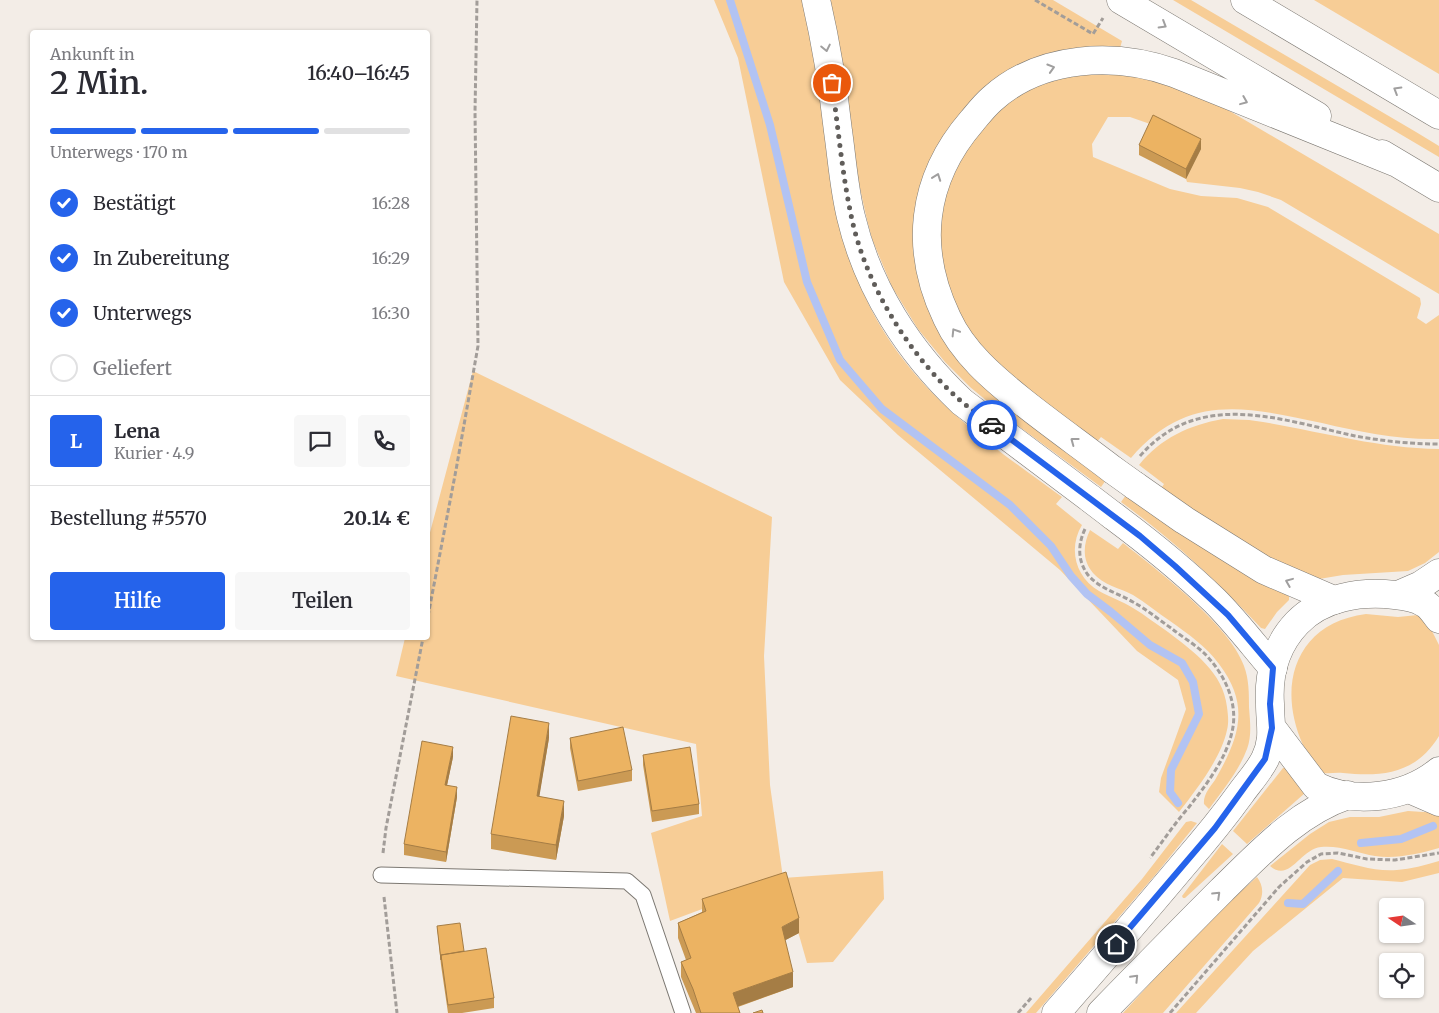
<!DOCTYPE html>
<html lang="de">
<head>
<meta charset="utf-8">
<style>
	body { margin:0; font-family:Merriweather,serif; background:#f7f7f7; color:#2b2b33; height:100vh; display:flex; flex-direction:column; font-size:19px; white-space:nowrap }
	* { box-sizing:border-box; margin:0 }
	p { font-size:16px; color:#7c7c81 }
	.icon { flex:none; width:28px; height:28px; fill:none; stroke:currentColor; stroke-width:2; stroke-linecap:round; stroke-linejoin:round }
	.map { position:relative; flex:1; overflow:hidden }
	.panel { position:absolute; left:30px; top:30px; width:400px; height:610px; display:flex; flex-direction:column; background:#fff; border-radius:5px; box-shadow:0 1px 4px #0004 }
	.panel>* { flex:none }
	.needle { width:32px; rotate:283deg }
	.controls { position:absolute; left:1379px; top:898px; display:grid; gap:10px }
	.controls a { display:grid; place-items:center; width:45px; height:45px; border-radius:5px; background:#fff; box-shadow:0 1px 4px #0004; font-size:25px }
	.pin { position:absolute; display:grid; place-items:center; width:42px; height:42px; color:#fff; margin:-21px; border:2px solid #fff; border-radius:50%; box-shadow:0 1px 5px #0007 }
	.courier { position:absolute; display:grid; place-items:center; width:50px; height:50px; margin:-25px; border:4px solid #2563eb; border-radius:50%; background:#fff; color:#222; box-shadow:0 1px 6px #0007 }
	.summary em { font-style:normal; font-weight:600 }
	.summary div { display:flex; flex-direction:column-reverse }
	.summary { display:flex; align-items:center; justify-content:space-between; height:85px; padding:0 20px }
	h1 { font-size:32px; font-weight:600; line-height:38px }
	.bar { display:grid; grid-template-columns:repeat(4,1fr); gap:8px 5px; align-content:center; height:60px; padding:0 20px }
	.bar i { height:6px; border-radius:4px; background:#e1e1e2 }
	.bar .on { background:#2563eb }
	.bar p { grid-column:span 4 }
	.line { display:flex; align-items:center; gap:12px; padding:0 20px; border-top:1px solid #e1e1e2 }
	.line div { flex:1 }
	.round { display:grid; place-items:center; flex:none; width:52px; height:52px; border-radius:5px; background:#f7f7f7 }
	ol { padding:0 20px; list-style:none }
	li { display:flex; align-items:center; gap:15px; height:55px }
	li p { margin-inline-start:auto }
	li .icon { padding:5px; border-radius:50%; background:#2563eb; color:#fff; stroke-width:4 }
	li:last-child { color:#7c7c81 }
	li i { width:28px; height:28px; border:2px solid #e1e1e2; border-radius:50% }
	.action { display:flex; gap:10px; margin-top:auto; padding:10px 20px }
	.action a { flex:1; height:58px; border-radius:5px; background:#2563eb; color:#fff; font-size:20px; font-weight:600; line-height:58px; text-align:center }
	.action a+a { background:#f7f7f7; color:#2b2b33 }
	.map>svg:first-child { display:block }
</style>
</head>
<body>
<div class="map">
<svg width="1439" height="1013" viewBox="0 0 1439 1013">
	<rect width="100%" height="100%" fill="#f3ede7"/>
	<!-- green -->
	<path fill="#f7cd96" d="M714,0H804C817,58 824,117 834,176C838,197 839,219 845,239C877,365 962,425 1062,497L1056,504L1082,525C1068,548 1075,577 1099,591C1110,597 1122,601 1133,608C1145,615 1156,624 1168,632C1194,652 1223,672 1227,707C1228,715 1229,722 1227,730C1221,758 1197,789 1179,812L1159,792L1161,778L1186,709L1178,680L1137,651L1060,570L898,435L840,380L784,282L738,58Z
		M828,0H1053L1122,41L1120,48H1094L945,134L932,158L922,288L1106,480L1101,487L1005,416L970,387L945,362L918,329L892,287L872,239L867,220L858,179Z
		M1173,0H1191L1416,132L1439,146V157Z
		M1314,0H1439V74Z
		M1080,73L1141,75L1216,103L1439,234V294L1281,200L1258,192L1240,188L1187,182L1186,179L1201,149L1153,125L1130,117H1108L1092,144L1093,157L1170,189L1201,196L1237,198L1268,207L1420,298L1421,304L1417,318L1426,324L1439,315V439C1399,440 1360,432 1322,423C1247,407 1187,392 1131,458L1101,437L1096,443L1000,368L964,326L942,272L939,216L958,159L1000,108L1031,88Z
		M473,371L772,517L764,656L770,785L783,878L883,871L884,899L833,962L807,963L783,879L670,921L651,833L702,816L696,744L396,676L405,638H428V540Z
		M1223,419L1249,420L1263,422C1323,432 1377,448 1439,449V552L1425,563L1408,571L1343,575L1319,579L1310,577L1281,568L1160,490L1164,484L1139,465C1161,438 1189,425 1223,419Z
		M1126,495L1260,580L1289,596V600L1277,612L1265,629L1261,628C1217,581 1172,539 1121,502Z
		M1090,530L1118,549L1123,543C1157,570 1230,625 1244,666C1249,679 1249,694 1249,707C1250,722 1252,735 1247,749C1239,771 1222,791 1209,809L1204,804C1203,795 1210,787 1215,780C1239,738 1251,706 1219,664C1206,646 1188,634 1170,621C1158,613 1146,603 1133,595C1120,588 1103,585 1093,573C1082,560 1083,545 1090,530Z
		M1366,614L1398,617L1418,615L1422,617L1431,629L1439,645V736C1416,774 1382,777 1343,773C1336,772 1330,774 1323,773C1316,764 1308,755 1303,745C1276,685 1296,623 1366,614Z
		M1286,767L1305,793L1247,844L1233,831L1283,768Z
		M1408,811L1439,813V848C1418,854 1396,859 1375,856C1358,853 1339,845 1321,847C1300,849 1290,883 1270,866L1310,834L1329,822L1350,817H1379Z
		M1191,821L1197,823L1156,874L1036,1013H1026L1142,879L1186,822Z
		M1222,844L1233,854L1185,898H1183L1182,896Z
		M1332,859C1353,864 1375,872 1397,870C1411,869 1425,865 1439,861V873L1402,882L1343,878L1253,951L1196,1013H1176L1310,865L1320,860Z
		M1257,877C1263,885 1264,894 1259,903L1163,1013H1123C1166,966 1208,919 1257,877Z"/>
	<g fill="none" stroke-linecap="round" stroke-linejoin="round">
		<!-- stream -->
		<path stroke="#b2c3f3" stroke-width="8" d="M730,0L770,125L807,282L840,360L882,409L1010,505L1051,546L1071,576L1087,594L1111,612L1150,645L1182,663L1193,682L1199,714L1171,770L1170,792L1178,803
			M1361,843L1401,839L1433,826
			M1288,903L1303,904L1338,871"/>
		<defs>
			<path id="service" d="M381,875L627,881L643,895L683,1013"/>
			<path id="minor" d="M1409,789L1439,802"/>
			<path id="primary" d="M1398,595L1421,585L1439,573
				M1272,728L1316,786C1355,805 1406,798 1439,771
				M1056,1013C1099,964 1142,914 1184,864C1204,841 1223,818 1241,793C1249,782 1259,771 1265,759C1275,738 1270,725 1270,704C1268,674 1276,645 1297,623C1322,597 1360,591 1395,595C1405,596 1415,597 1424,603C1430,606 1435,614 1439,619
				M1101,1013C1141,972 1181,931 1221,891C1259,854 1297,812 1348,795"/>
			<path id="motorway" d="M816,0C826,43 833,86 838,131C842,159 844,189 851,217C868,289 909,352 962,402L1091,499
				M1121,0L1317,116
				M1245,0L1439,115
				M1382,154L1439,188
				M1113,470C1083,447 1052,425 1023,402C993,378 963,353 947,318C914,249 921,180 972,121C978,114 984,106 992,99C1041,55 1115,52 1174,73L1397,163
				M1134,485L1184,520L1264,570L1334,600
				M1112,515C1147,541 1183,570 1215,601C1236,622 1254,646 1273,668"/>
		</defs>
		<!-- service casing -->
		<use href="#service" stroke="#7c7872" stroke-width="17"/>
		<!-- minor casing -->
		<use href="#minor" stroke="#7c7872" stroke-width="29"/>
		<!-- primary casing -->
		<use href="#primary" stroke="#7c7872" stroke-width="29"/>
		<!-- motorway casing -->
		<use href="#motorway" stroke="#7c7872" stroke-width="29"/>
		<!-- path -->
		<path stroke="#a29d99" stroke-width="3" stroke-dasharray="5 2.5" stroke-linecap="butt" d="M1035,0L1093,34L1103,18
			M1140,456C1199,388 1282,420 1355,436C1383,441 1411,444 1439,444
			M1085,529C1078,544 1077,560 1088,575C1100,589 1118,593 1133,602C1146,609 1158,619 1171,628C1181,636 1194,644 1204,653C1224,673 1239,703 1232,732C1226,759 1206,785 1189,807C1175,823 1163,841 1150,858
			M428,616L456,470L478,346L475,112L477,0
			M383,853L386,828L423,638
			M384,897L397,1013
			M1018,1013L1031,998
			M1170,1013L1279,887L1307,862L1321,854L1338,853L1367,859L1395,860L1439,853"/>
		<!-- service -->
		<use href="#service" stroke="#fff" stroke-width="15"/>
		<!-- minor -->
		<use href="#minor" stroke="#fff" stroke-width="28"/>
		<!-- primary -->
		<use href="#primary" stroke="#fff" stroke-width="28"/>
		<!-- motorway -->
		<use href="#motorway" stroke="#fff" stroke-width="28"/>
		<defs>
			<path id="motorway-bridge" d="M1113,470L1134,485
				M1091,499L1112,515"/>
		</defs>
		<!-- motorway-bridge casing -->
		<use href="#motorway-bridge" stroke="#7c7872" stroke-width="29" stroke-linecap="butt"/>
		<!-- motorway-bridge -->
		<use href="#motorway-bridge" stroke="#fff" stroke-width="28"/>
	</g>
	<!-- wall -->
	<path fill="#cb9a54" d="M1139,145L1201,149L1186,179L1139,155Z
		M549,738L539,796L564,816L556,860L491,849V834Z
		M570,738L632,770V781L578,791L570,748Z
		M643,755L699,804V814L652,822L643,765Z
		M453,757L447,785L457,797L446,862L404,855V844Z
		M702,899L799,933L785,940L793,987L738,1007L740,1013H696L681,977V962L686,960L678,938V923L702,912Z
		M437,926L464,951L494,998V1008L462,1013H448L441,965Z"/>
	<!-- shaded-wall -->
	<path fill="#a57d45" d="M1201,139V149L1186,179V169Z
		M549,723V738L537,811V796Z
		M453,747V757L445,795V785Z
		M457,787V797L446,862V852Z
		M564,801V816L556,860V845Z
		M799,918V933L782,942V927Z
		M793,972V987L733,1008V993Z"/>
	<!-- building -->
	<path fill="#ecb362" stroke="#a57d45" d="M1153,115L1201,139L1186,169L1139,145Z
		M511,716L549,723L537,796L564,801L556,845L491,834Z
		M623,727L632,770L578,781L570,738Z
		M422,741L453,747L445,785L457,787L446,852L404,844Z
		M690,747L699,804L652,811L643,755Z
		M786,872L799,918L782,927L793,972L733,993L740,1013H701L693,989L681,962L691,958L678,923L706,911L702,899Z
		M460,923L464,951L441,955V960L437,926Z
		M486,948L494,998L448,1005L441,955Z
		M762,1010L763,1013H753Z"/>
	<!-- one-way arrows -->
	<defs><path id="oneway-chevron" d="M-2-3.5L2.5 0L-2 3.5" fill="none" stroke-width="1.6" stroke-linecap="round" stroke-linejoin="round" transform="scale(1.25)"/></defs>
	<g stroke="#a09f9f">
		<use href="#oneway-chevron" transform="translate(1163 25) rotate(31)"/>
		<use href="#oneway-chevron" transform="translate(826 48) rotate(78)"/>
		<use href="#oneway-chevron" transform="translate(1051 68) rotate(-17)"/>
		<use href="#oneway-chevron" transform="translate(1397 90) rotate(-149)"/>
		<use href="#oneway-chevron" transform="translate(1244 101) rotate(22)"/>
		<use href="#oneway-chevron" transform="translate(937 177) rotate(-70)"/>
		<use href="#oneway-chevron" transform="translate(955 332) rotate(-122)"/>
		<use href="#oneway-chevron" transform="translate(1074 441) rotate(-143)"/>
		<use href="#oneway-chevron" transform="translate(1289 582) rotate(-158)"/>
		<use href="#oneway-chevron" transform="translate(1217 895) rotate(-44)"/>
		<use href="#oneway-chevron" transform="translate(1135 978) rotate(-46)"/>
	</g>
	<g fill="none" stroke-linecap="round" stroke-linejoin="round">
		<!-- done -->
		<path stroke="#605d5a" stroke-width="5" stroke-dasharray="0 9" d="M832,83C838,127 842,172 851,215C865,284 909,356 962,402C972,410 982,418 992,425"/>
		<!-- route -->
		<path stroke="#2563eb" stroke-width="6" d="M992,425L1140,536L1175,566L1228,615L1273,668L1270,704L1272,728L1265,759L1215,828L1116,944"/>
	</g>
</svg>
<div class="controls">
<a><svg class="needle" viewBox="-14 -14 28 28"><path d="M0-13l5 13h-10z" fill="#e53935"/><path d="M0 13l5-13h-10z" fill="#7c7c81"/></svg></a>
<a><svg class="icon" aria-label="locate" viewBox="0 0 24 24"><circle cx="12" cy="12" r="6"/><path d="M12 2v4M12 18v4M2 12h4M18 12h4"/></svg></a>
</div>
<div class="pin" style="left:832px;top:83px;background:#ea580c"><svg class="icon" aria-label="bag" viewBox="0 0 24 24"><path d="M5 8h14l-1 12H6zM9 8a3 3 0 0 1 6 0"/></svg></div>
<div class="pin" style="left:1116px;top:944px;background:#1f2937"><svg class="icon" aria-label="home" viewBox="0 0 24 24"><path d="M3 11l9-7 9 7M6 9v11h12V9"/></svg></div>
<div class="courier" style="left:992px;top:425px"><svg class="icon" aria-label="car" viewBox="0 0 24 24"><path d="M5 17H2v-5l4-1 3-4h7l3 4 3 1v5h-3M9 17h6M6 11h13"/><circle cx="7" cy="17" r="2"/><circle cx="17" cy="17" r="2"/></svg></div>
<section class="panel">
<div class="summary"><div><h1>2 Min.</h1><p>Ankunft in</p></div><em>16:40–16:45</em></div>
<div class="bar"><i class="on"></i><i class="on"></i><i class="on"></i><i></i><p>Unterwegs · 170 m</p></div>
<ol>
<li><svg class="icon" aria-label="check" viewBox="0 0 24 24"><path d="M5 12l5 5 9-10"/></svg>Bestätigt<p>16:28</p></li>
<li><svg class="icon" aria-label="check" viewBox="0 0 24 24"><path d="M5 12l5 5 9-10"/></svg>In Zubereitung<p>16:29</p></li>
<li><svg class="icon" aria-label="check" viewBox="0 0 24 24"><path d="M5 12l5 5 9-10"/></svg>Unterwegs<p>16:30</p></li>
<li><i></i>Geliefert</li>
</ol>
<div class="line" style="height:90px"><b class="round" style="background:#2563eb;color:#fff">L</b><div><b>Lena</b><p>Kurier · 4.9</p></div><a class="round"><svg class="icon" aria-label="chat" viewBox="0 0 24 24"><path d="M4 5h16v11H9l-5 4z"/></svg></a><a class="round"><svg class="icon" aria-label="phone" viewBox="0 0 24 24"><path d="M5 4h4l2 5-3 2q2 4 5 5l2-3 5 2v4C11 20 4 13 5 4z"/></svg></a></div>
<div class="line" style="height:65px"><div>Bestellung #5570</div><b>20.14 €</b></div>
<div class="action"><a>Hilfe</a><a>Teilen</a></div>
</section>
</div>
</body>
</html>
